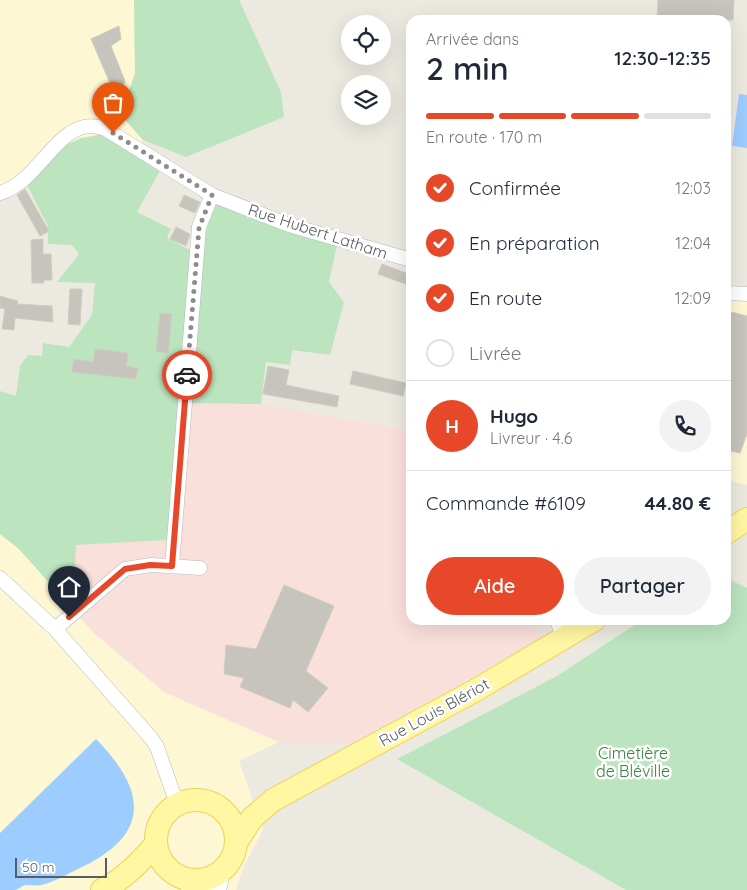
<!DOCTYPE html>
<html lang="fr">
<head>
<meta charset="utf-8">
<style>
	body { margin:0; font-family:Quicksand,sans-serif; background:#f2f2f3; color:#1f2937; height:100vh; display:flex; flex-direction:column; font-size:19px; white-space:nowrap }
	* { box-sizing:border-box; margin:0 }
	p { font-size:16px; color:#747a83 }
	.icon { flex:none; width:28px; height:28px; fill:none; stroke:currentColor; stroke-width:2; stroke-linecap:round; stroke-linejoin:round }
	.map { position:relative; flex:1; overflow:hidden }
	.drawer { position:absolute; left:406px; top:15px; width:325px; height:610px; display:flex; flex-direction:column; background:#fff; border-radius:15px; box-shadow:0 5px 20px #0002 }
	.drawer>* { flex:none }
	.controls { position:absolute; left:341px; top:15px; display:grid; gap:10px }
	.controls a { display:grid; place-items:center; width:50px; height:50px; border-radius:50%; background:#fff; box-shadow:0 5px 20px #0002; font-size:25px }
	.scale { position:absolute; left:15px; bottom:12px; width:92px; box-sizing:border-box; padding-left:5px; border:2px solid #595c61; border-top:0; font-size:14px; line-height:18px; white-space:nowrap; color:#595c61; -webkit-text-stroke:4px #fff; paint-order:stroke }
	.pin { position:absolute; display:grid; place-items:center; width:42px; height:42px; color:#fff; margin:-51px -21px; border-radius:50% 50% 50% 0; rotate:-45deg; box-shadow:0 0 5px #0007 }
	.pin .icon { rotate:45deg }
	.courier { position:absolute; display:grid; place-items:center; width:50px; height:50px; margin:-25px; border:4px solid #e8482a; border-radius:50%; background:#fff; color:#222; box-shadow:0 1px 6px #0007 }
	.overview em { font-style:normal; font-weight:600 }
	.overview div { display:flex; flex-direction:column-reverse }
	.overview { display:flex; align-items:center; justify-content:space-between; height:85px; padding:0 20px }
	h1 { font-size:32px; font-weight:600; line-height:38px }
	.bar { display:grid; grid-template-columns:repeat(4,1fr); gap:8px 5px; align-content:center; height:60px; padding:0 20px }
	.bar i { height:6px; border-radius:4px; background:#e0e1e3 }
	.bar .current { background:#e8482a }
	.bar p { grid-column:span 4 }
	.line { display:flex; align-items:center; gap:12px; padding:0 20px; border-top:1px solid #e0e1e3 }
	.line div { flex:1 }
	.round { display:grid; place-items:center; flex:none; width:52px; height:52px; border-radius:26px; background:#f2f2f3 }
	ol { padding:0 20px; list-style:none }
	li { display:flex; align-items:center; gap:15px; height:55px }
	li p { margin-inline-start:auto }
	li .icon { padding:5px; border-radius:50%; background:#e8482a; color:#fff; stroke-width:4 }
	li:last-child { color:#747a83 }
	li i { width:28px; height:28px; border:2px solid #e0e1e3; border-radius:50% }
	.button { display:flex; gap:10px; margin-top:auto; padding:10px 20px }
	.button a { flex:1; height:58px; border-radius:30px; background:#e8482a; color:#fff; font-size:20px; font-weight:600; line-height:58px; text-align:center }
	.button a+a { background:#f2f2f3; color:#1f2937 }
	.map>svg:first-child { display:block }
</style>
</head>
<body>
<div class="map">
<svg width="747" height="890" viewBox="0 0 747 890">
	<rect width="100%" height="100%" fill="#eceae0"/>
	<!-- commercial -->
	<path fill="#fdf7d4" d="M0,0H134L135,73L121,115L143,140L138,152L119,140L0,198Z
		M726,297L747,299V485L726,480Z
		M0,534L19,549L93,632L164,692L279,742L239,761L263,830L244,866L236,890H0Z"/>
	<!-- medical -->
	<path fill="#fae0db" d="M191,403L261,404L411,431V493L408,505L411,508V620H526L543,637L351,744L279,742L164,692L93,632L70,606L73,603L76,545Z"/>
	<!-- green -->
	<path fill="#bce4bf" d="M134,0H239L281,92L284,117L186,157L143,140L121,115L135,73Z
		M104,134L161,169L137,212L171,229L167,238L188,249L200,251L215,202L337,245L329,282L344,302L330,355L292,350L290,365L266,362L261,404L191,403L168,540L76,545L73,603L70,606L19,549L0,534V391L16,396L20,366L28,355L42,356L43,343L69,347L92,315L95,283L57,282L79,254L72,245L48,244V226L26,183L66,145L81,138Z
		M726,578L747,588V890H626L397,759L557,676L642,620H726Z"/>
	<!-- water -->
	<path fill="#9dccff" d="M739,94L747,95V148L732,146Z
		M96,739C150,794 149,837 76,870C65,875 52,883 41,885C36,886 30,885 25,885C22,886 19,889 15,890C11,890 5,890 0,890V833Z"/>
	<!-- building -->
	<path fill="#c7c4bd" stroke="#d0ccbf" d="M658,0H734L733,20H657Z
		M119,26L121,39L111,46L125,81L123,86L113,90L91,39Z
		M25,189L49,231L40,236L17,195Z
		M184,195L200,202L195,213L179,206Z
		M176,227L190,234L186,246L170,239Z
		M43,239V254H51L52,280H44V283H32L31,240Z
		M382,264L411,275V286L378,274Z
		M70,289H82L80,325L68,324Z
		M0,296L18,301L17,304L52,306L53,322L15,318L14,330L2,329L5,309L0,308Z
		M731,312L747,316V434L740,453L726,450V318H729Z
		M160,313L172,314L168,353L156,351Z
		M95,349L128,353L126,366L138,368L136,379L72,372L74,359L93,362Z
		M268,366L289,370L286,385L339,396L337,407L263,394Z
		M353,371L406,383L403,396L350,384Z
		M284,585L334,606L306,671L328,688L308,712L293,700L290,708L240,687L244,678L224,674L226,645L256,649Z"/>
	<g fill="none" stroke-linecap="round" stroke-linejoin="round">
		<defs>
			<path id="street" d="M0,193C36,182 54,133 84,127C90,125 98,127 104,128L212,195L289,225L411,260
				M726,293L747,294
				M172,566L199,227L212,195
				M0,578L55,629L151,738L157,747L177,804
				M557,620L564,639
				M55,629L125,569L151,565L200,568"/>
			<path id="secondary" d="M187,879L193,890
				M216,890L220,872"/>
			<path id="primary" d="M726,533L747,519
				M156 840a40 40 0 1 1 80 0a40 40 0 1 1-80 0Z
				M236,843L252,818L273,800L476,690L594,620
				M102,890C125,878 139,863 156,844"/>
		</defs>
		<!-- street casing -->
		<use href="#street" stroke="#b6b8bd" stroke-width="15"/>
		<!-- secondary casing -->
		<use href="#secondary" stroke="#b6b9bf" stroke-width="21"/>
		<!-- primary casing -->
		<use href="#primary" stroke="#f0d155" stroke-width="24"/>
		<!-- street -->
		<use href="#street" stroke="#fff" stroke-width="14"/>
		<!-- secondary -->
		<use href="#secondary" stroke="#fff" stroke-width="20"/>
		<!-- primary -->
		<use href="#primary" stroke="#fff7a2" stroke-width="22"/>
	</g>
	<g fill="none" stroke-linecap="round" stroke-linejoin="round">
		<!-- done -->
		<path stroke="#8c8e8d" stroke-width="5" stroke-dasharray="0 9" d="M113,133L212,195L199,228L187,375"/>
		<!-- route -->
		<path stroke="#e8482a" stroke-width="6" d="M69,617L125,569L150,565L172,566L187,375"/>
	</g>
	<g text-anchor="middle" dominant-baseline="central" stroke-width="5" stroke-linejoin="round" paint-order="stroke">
		<!-- street labels -->
		<g font-size="16" fill="#595c61" stroke="#fff">
			<text transform="translate(318 231) rotate(18)">Rue Hubert Latham</text>
			<text transform="translate(434 712) rotate(-29)">Rue Louis Blériot</text>
		</g>
		<!-- park labels -->
		<g font-size="16" fill="#35843f" stroke="#fff">
			<text x="633" y="753">Cimetière<tspan x="633" dy="18">de Bléville</tspan></text>
		</g>
	</g>
</svg>
<div class="controls">
<a><svg class="icon" aria-label="locate" viewBox="0 0 24 24"><circle cx="12" cy="12" r="6"/><path d="M12 2v4M12 18v4M2 12h4M18 12h4"/></svg></a>
<a><svg class="icon" aria-label="layers" viewBox="0 0 24 24"><path d="M12 4l9 5-9 5-9-5zM3 14l9 5 9-5"/></svg></a>
</div>
<div class="scale">50 m</div>
<div class="pin" style="left:113px;top:133px;background:#ea580c"><svg class="icon" aria-label="bag" viewBox="0 0 24 24"><path d="M5 8h14l-1 12H6zM9 8a3 3 0 0 1 6 0"/></svg></div>
<div class="pin" style="left:69px;top:617px;background:#1f2937"><svg class="icon" aria-label="home" viewBox="0 0 24 24"><path d="M3 11l9-7 9 7M6 9v11h12V9"/></svg></div>
<div class="courier" style="left:187px;top:375px"><svg class="icon" aria-label="car" viewBox="0 0 24 24"><path d="M5 17H2v-5l4-1 3-4h7l3 4 3 1v5h-3M9 17h6M6 11h13"/><circle cx="7" cy="17" r="2"/><circle cx="17" cy="17" r="2"/></svg></div>
<section class="drawer">
<div class="overview"><div><h1>2 min</h1><p>Arrivée dans</p></div><em>12:30–12:35</em></div>
<div class="bar"><i class="current"></i><i class="current"></i><i class="current"></i><i></i><p>En route · 170 m</p></div>
<ol>
<li><svg class="icon" aria-label="check" viewBox="0 0 24 24"><path d="M5 12l5 5 9-10"/></svg>Confirmée<p>12:03</p></li>
<li><svg class="icon" aria-label="check" viewBox="0 0 24 24"><path d="M5 12l5 5 9-10"/></svg>En préparation<p>12:04</p></li>
<li><svg class="icon" aria-label="check" viewBox="0 0 24 24"><path d="M5 12l5 5 9-10"/></svg>En route<p>12:09</p></li>
<li><i></i>Livrée</li>
</ol>
<div class="line" style="height:90px"><b class="round" style="background:#e8482a;color:#fff">H</b><div><b>Hugo</b><p>Livreur · 4.6</p></div><a class="round"><svg class="icon" aria-label="phone" viewBox="0 0 24 24"><path d="M5 4h4l2 5-3 2q2 4 5 5l2-3 5 2v4C11 20 4 13 5 4z"/></svg></a></div>
<div class="line" style="height:65px"><div>Commande #6109</div><b>44.80 €</b></div>
<div class="button"><a>Aide</a><a>Partager</a></div>
</section>
</div>
</body>
</html>
